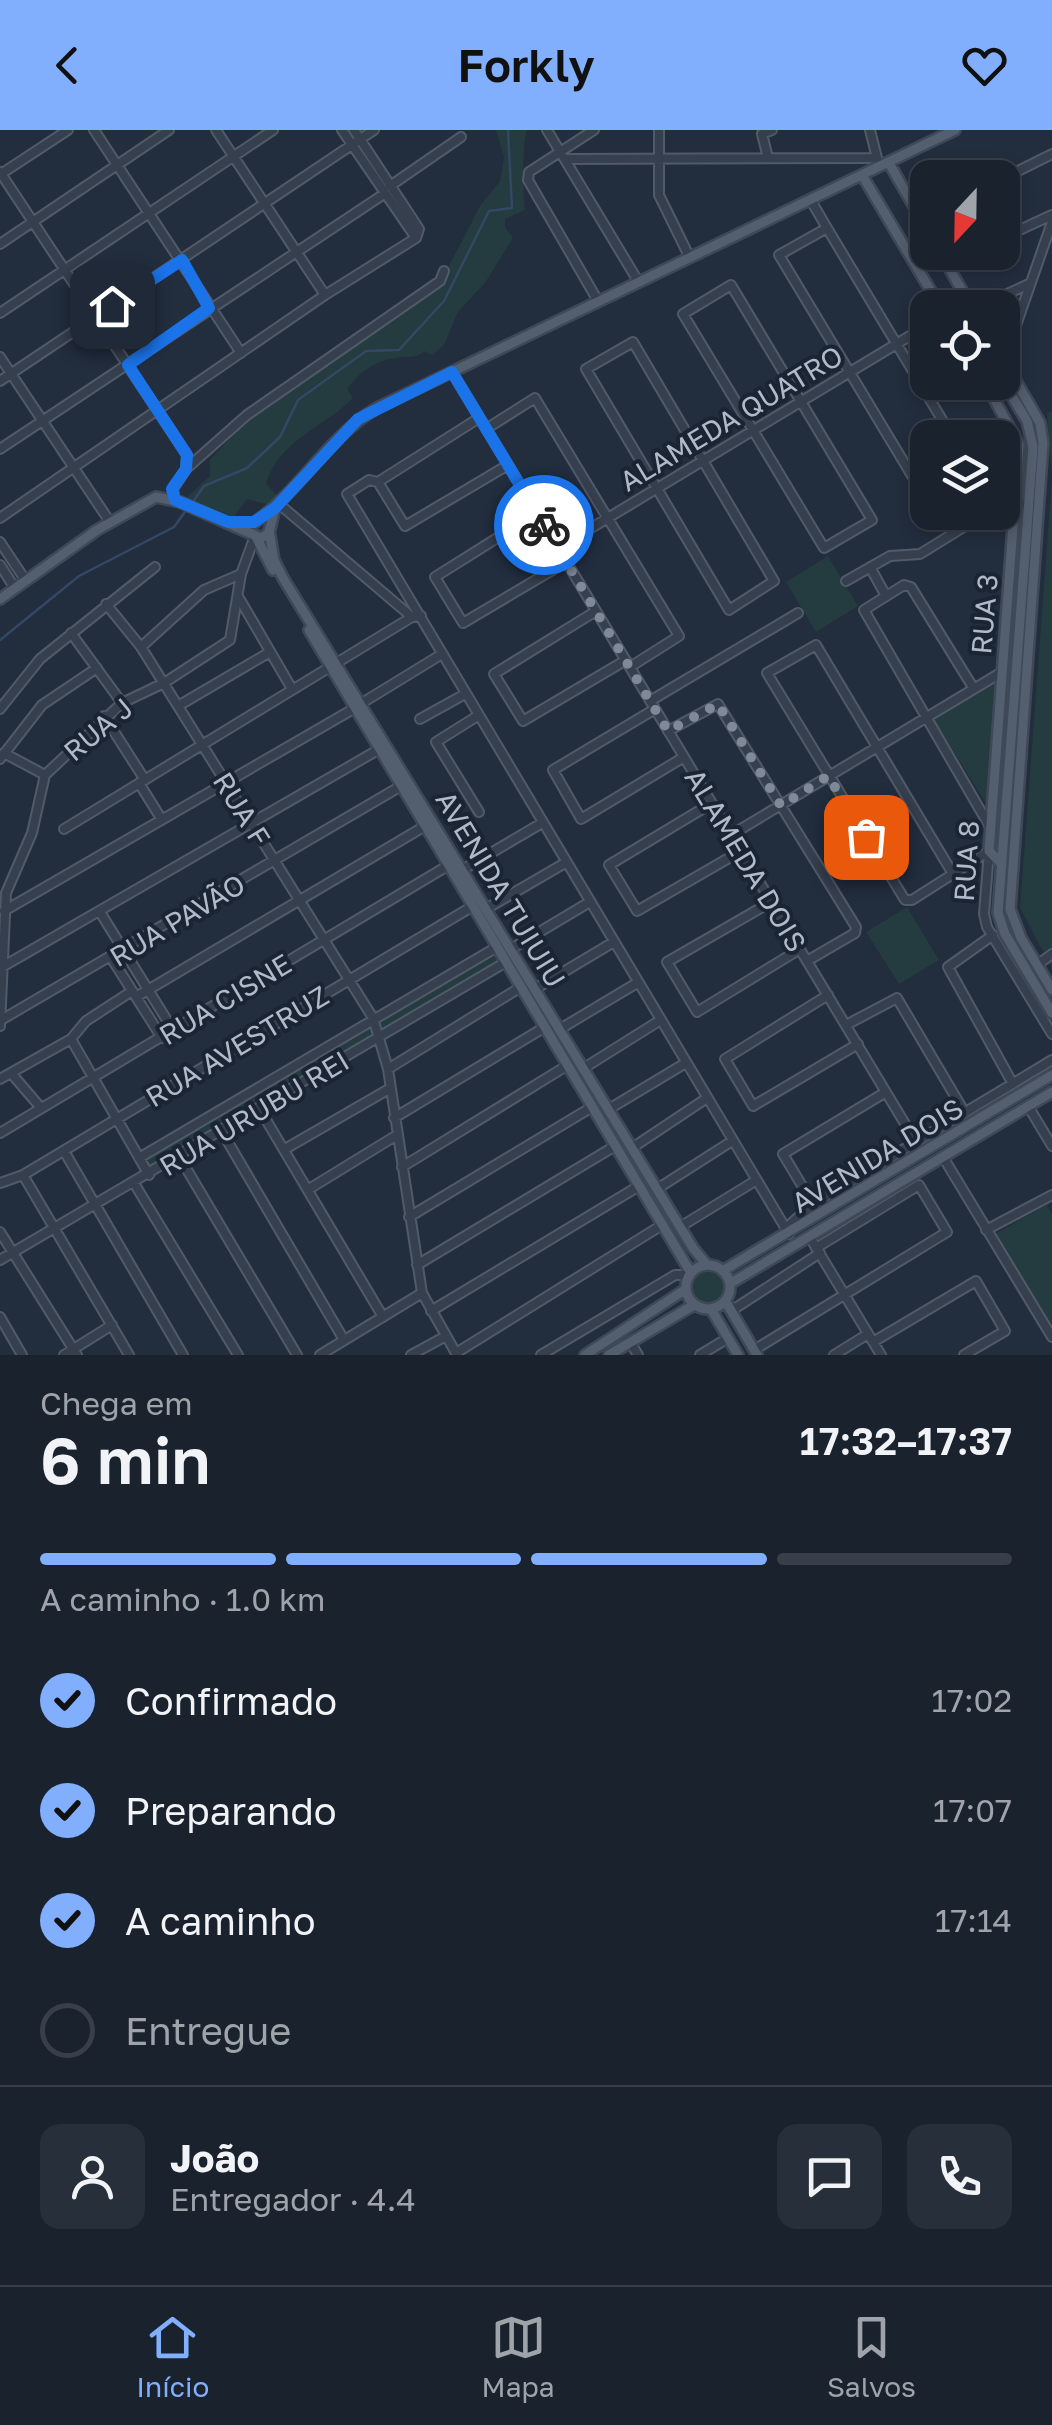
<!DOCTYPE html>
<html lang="pt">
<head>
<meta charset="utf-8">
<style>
	body { margin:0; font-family:"Golos Text",sans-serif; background:#272f3a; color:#f1f3f6; height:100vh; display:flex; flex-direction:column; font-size:38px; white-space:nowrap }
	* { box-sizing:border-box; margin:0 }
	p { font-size:32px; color:#9fa4aa }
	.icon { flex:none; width:55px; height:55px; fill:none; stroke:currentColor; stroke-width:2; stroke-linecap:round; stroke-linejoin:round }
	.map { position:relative; height:1225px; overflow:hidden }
	.side { display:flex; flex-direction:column; background:#1a222e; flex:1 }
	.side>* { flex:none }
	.needle { width:65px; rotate:202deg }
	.tools { position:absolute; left:910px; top:30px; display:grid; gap:20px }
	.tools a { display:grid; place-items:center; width:110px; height:110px; border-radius:20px; background:#1a222e; box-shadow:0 5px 15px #0003,0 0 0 2px #383f4a; font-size:50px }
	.pin { position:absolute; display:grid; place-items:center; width:85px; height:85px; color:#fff; margin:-42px; border-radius:20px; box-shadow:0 5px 15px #0006 }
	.courier { position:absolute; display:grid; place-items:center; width:100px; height:100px; margin:-50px; border:8px solid #1a73e8; border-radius:50%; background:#fff; color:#222; box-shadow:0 2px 12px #0007 }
	.summary em { font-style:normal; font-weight:600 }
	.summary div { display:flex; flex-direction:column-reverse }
	.summary { display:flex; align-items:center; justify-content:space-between; height:170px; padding:0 40px }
	h1 { font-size:65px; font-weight:600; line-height:75px }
	.bar { display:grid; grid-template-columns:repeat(4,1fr); gap:15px 10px; align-content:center; height:120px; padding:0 40px }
	.bar i { height:12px; border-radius:8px; background:#383f4a }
	.bar .active { background:#81affe }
	.bar p { grid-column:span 4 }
	.line { display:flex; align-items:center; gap:25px; padding:0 40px; border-top:2px solid #383f4a }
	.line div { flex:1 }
	.round { display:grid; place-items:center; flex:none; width:105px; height:105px; border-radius:20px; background:#272f3a }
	ol { padding:0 40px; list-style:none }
	li { display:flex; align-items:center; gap:30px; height:110px }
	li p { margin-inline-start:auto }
	li .icon { padding:10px; border-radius:50%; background:#81affe; color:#111; stroke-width:4 }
	li:last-child { color:#9fa4aa }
	li i { width:55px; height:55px; border:5px solid #383f4a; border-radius:50% }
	header { display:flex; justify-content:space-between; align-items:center; height:130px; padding:0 40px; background:#81affe; color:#111; font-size:45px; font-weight:600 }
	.menu { display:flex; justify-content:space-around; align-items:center; height:140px; border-top:2px solid #383f4a; background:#1a222e; font-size:28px; color:#9fa4aa }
	.menu a { display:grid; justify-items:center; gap:5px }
	.menu .active { color:#81affe }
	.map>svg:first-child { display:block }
</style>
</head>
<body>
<header><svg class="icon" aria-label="back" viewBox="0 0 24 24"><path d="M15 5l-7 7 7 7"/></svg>Forkly<svg class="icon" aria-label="heart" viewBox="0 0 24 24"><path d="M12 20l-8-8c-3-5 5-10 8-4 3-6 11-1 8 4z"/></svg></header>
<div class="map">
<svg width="1052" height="1225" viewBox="0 0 1052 1225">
	<rect width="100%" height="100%" fill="#222d3e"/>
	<!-- green -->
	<path fill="#243b3f" d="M496,0H527C522,13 523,65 525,80L505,89V97L513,108L485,153L458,182L444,215L432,225L424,221C415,229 412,226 401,227C377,230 362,239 347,259L353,268C327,296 281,308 266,353L277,366L269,375L247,369L233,388L186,368L210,346V330L245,292L439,155L480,76L500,51L504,27Z
		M1052,281V838L1020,778L1052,348L1047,283Z
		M828,426L858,476L816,502L786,452Z
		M998,548L990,680L934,590Z
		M907,777L939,830L899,854L866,802Z
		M495,821L501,831L150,1039L144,1028Z
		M1047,1075L1052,1084V1200L995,1104Z
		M688 1160a19 19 0 1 1 38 0a19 19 0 1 1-38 0Z"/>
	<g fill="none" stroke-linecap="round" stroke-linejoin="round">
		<!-- stream -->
		<path stroke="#344866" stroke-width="2.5" d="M192,373L204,356L247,338L280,307L298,270L366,221L399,220L444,171L489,81L512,78L508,0
			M0,510L79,446L174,397L187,379"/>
		<defs>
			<path id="minor" d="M94,0L241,223
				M216,0L325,165
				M342,0L416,108
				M354,0L419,99L416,108
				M547,0L638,151
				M594,0L529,42L528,50L598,171
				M659,0V65L689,126
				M870,0L877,28
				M768,28L762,4L772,0
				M566,29L877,28
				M0,42L187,325L186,339L173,359L175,371
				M1,44L68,0
				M1002,49L1052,24
				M390,56L461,7
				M810,69L827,98
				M1002,108L1052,85
				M0,114L169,0
				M947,134L972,122
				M731,155L872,390L824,418L683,184Z
				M976,178L1029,154
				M0,183L273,0
				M633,212L774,451L729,480L586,239Z
				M0,227L110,392
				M1004,230L1052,92
				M452,242L916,1012
				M0,251L374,0
				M479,288L378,352L369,350L347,364L789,1104
				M486,299L535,268L679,506L630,537
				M0,319L384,64
				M186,339L247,285L440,151L444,141
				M378,352L405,396L508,335
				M928,361L923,364L779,125L827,98L953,308
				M279,374L412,487
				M1002,375L1030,373
				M537,383L435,447L463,493L566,432
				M0,388L325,165L416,108
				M0,412L24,448
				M558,418L928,195
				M0,435L14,457
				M870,437L886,466
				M846,451L890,426L920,424L988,382
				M239,468L292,559
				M106,474L141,517L373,888L388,939L422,1163L457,1225
				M596,481L494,544L523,591L626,530
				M71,503L122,573
				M141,517L204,460L241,444
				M974,559L911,457L904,455L864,480L990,697
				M650,571L798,483
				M362,573L442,524
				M178,576L270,522
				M0,579L40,529L155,437
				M655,579L553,640L581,689L684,627
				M479,585L436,612L479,682
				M104,586L145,650
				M420,589L465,564
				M668,601L718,574L856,797L855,803L807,831
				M4,623L45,645
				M0,629L42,575L97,538
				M139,653L162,690
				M712,673L609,735L637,781L741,721
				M64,699L412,487L421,486
				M731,705L1002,542
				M989,721L984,784L987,797L1052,904
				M462,740L542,693
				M953,744L816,515L767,543L905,770H912L989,721
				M771,772L667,832L697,882L800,819
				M486,779L565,733
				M4,781L355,578
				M100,782L173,900
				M993,805L948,837L1013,954
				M511,819L588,773
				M112,829L162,908
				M1037,835L1052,824
				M2,837L383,617
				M535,859L612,813
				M828,865L725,929L753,976L858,914
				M136,867L425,696
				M1,890L401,656
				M846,895L897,868L965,983
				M0,896L6,763L32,703L45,645L122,573L164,553L230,510L241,444L255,406
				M560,899L637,853
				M71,909L149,1045
				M584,938L659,891
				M388,939L521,857
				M11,943L41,978
				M0,949L71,909L86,891L132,861
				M1028,976L1052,1016
				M259,978L383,1187
				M609,979L684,934
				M394,988L545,897
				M222,1002L344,1210
				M0,1003L449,735
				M632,1018L707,968
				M285,1019L389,959
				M64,1021L183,1225
				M943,1027L1052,1207
				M139,1028L497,817
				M180,1028L297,1225
				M402,1037L568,935
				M23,1045L129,1225
				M0,1053L23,1045L473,776
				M134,1053L238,1225
				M309,1059L397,1005
				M657,1059L732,1011
				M813,1074L783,1024L886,962
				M409,1087L592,977
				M680,1097L755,1051
				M786,1098L813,1074L1052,930
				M986,1100L1052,1065
				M0,1102L77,1225
				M809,1106L881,1225
				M0,1130L506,832
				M417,1135L615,1016
				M431,1181L639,1056
				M731,1181L820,1123
				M0,1187L22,1225
				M630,1212L638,1225
				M873,1212L976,1151L1005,1201L964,1225
				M754,1220L947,1102L919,1055L816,1118
				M456,1223L662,1095
				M64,1225L112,1195
				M320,1225L422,1163
				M411,1225L446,1206
				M541,1225L675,1145H689
				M700,1225L728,1208
				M834,1225L868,1204"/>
			<path id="major" d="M889,33L928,101
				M862,45L941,178
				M940,122L972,178
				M951,172L959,169L958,178
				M1002,227L1040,293L1043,313L1010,779L1021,808L1052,860
				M1002,250L1027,291L1033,317L998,783L1005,804L1052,883
				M985,252L1019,315L989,721L1002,734
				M254,393C301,360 328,307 377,278L955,0
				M269,400L274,430L283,448L693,1118L707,1135
				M256,407L273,440
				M0,469L97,400L156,367L180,372L261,408L269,403L275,378
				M309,500L691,1143
				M686 1157a22 22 0 1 1 44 0a22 22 0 1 1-44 0Z
				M724,1140L1052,945
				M731,1153L1052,962
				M726,1172L757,1225
				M711,1179L738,1225
				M585,1225L686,1159
				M609,1225L694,1175"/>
		</defs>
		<!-- minor casing -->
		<use href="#minor" stroke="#515a68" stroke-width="12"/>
		<!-- major casing -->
		<use href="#major" stroke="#3f4856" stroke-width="14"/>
		<!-- minor -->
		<use href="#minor" stroke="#363f4e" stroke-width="8"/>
		<!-- major -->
		<use href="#major" stroke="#535e6e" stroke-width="9"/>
	</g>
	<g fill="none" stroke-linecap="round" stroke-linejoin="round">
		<!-- done -->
		<path stroke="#7f8998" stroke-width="10" stroke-dasharray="0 18" d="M544,395L668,601L718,574L781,676L828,646L866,707"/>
		<!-- route -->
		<path stroke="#1a73e8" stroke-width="12" d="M112,176L182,130L209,178L128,235L187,325L186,339L172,359L175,370L228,392H254L275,378L358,289L452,242L544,395"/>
	</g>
	<g text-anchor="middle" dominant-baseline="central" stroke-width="8" stroke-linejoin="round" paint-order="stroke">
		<!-- street labels -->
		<g font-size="28" fill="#b1bac9" stroke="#1b2432">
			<text transform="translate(731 288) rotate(-31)">ALAMEDA QUATRO</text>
			<text transform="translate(984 484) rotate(-85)">RUA 3</text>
			<text transform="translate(98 599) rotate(-40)">RUA J</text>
			<text transform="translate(242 679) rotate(58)">RUA F</text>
			<text transform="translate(746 730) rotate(59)">ALAMEDA DOIS</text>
			<text transform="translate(966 731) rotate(-86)">RUA 8</text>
			<text transform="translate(501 759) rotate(59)">AVENIDA TUIUIU</text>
			<text transform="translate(177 790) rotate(-31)">RUA PAVÃO</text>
			<text transform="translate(225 869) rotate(-31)">RUA CISNE</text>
			<text transform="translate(237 916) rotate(-31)">RUA AVESTRUZ</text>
			<text transform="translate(254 983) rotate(-31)">RUA URUBU REI</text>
			<text transform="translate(877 1025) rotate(-31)">AVENIDA DOIS</text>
		</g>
	</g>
</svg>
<div class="tools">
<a><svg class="needle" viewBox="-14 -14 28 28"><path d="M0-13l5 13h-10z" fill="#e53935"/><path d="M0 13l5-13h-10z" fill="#9fa4aa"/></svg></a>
<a><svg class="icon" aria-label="locate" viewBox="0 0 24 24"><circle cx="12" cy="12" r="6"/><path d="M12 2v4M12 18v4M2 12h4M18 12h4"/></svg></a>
<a><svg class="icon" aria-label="layers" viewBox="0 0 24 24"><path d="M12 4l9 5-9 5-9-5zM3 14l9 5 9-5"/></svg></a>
</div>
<div class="pin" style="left:866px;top:707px;background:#ea580c"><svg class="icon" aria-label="bag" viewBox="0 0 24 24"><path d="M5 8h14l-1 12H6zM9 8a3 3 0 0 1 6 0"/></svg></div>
<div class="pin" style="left:112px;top:176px;background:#1f2937"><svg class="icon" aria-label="home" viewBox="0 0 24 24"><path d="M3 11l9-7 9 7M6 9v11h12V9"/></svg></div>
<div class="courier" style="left:544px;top:395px"><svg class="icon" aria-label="bike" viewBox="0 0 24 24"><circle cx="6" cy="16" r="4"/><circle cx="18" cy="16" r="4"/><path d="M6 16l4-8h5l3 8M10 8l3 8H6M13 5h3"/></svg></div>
</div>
<section class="side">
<div class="summary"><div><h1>6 min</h1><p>Chega em</p></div><em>17:32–17:37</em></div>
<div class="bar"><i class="active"></i><i class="active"></i><i class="active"></i><i></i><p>A caminho · 1.0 km</p></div>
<ol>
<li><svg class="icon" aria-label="check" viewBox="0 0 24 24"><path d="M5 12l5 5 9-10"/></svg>Confirmado<p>17:02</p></li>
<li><svg class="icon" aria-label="check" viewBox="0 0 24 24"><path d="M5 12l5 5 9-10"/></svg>Preparando<p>17:07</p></li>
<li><svg class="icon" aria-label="check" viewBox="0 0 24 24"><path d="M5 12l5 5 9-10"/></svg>A caminho<p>17:14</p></li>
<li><i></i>Entregue</li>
</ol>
<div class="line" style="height:180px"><a class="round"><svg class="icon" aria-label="person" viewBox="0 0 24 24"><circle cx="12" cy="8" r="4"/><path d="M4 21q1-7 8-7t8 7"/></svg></a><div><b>João</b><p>Entregador · 4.4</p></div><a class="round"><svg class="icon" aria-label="chat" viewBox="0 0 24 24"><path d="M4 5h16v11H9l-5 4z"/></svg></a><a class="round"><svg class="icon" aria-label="phone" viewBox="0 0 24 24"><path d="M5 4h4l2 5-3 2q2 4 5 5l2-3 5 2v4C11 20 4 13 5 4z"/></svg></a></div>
</section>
<nav class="menu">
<a class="active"><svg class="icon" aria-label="home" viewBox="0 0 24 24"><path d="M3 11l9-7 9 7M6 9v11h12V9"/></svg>Início</a>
<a><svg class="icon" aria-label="map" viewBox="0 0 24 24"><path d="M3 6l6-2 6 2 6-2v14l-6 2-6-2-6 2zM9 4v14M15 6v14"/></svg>Mapa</a>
<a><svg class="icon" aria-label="saved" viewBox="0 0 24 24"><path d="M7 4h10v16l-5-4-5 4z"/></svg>Salvos</a>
</nav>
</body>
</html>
